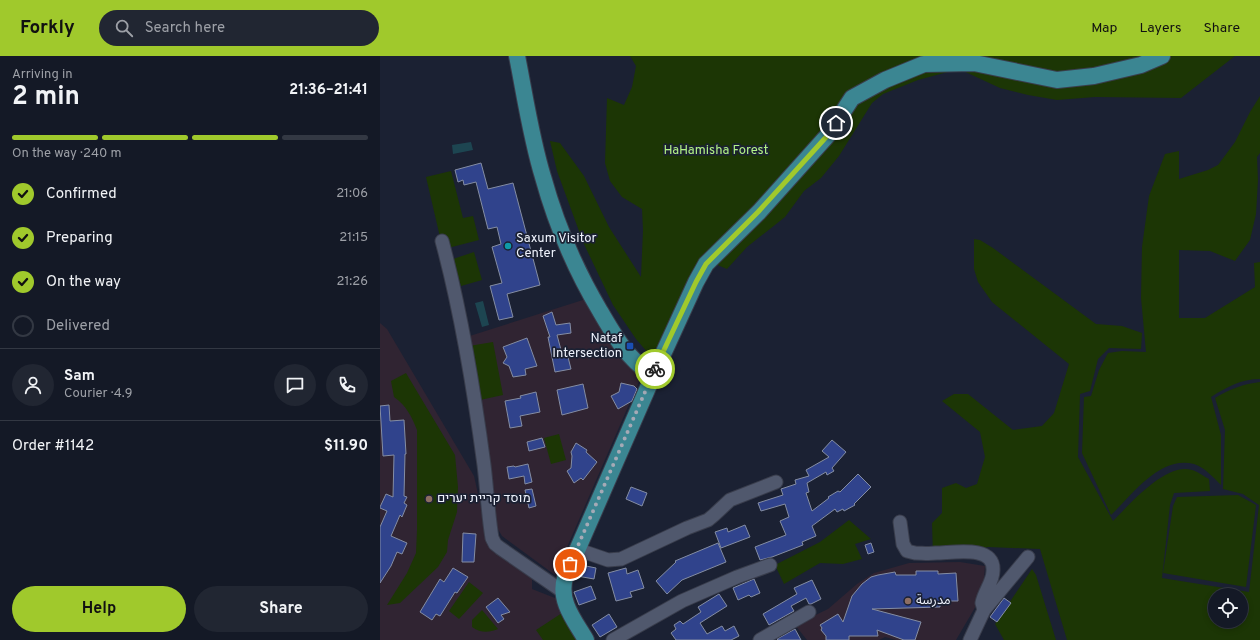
<!DOCTYPE html>
<html lang="en">
<head>
<meta charset="utf-8">
<style>
	body { margin:0; font-family:Overpass,"Noto Sans Arabic",Heebo,sans-serif; background:#212632; color:#f1f3f6; height:100vh; display:flex; flex-direction:column; font-size:15px; white-space:nowrap }
	* { box-sizing:border-box; margin:0 }
	p { font-size:13px; color:#9da0a7 }
	.icon { flex:none; width:22px; height:22px; fill:none; stroke:currentColor; stroke-width:2; stroke-linecap:round; stroke-linejoin:round }
	.map { position:relative; flex:1; overflow:hidden }
	.sheet { display:flex; flex-direction:column; background:#141926; width:380px }
	.sheet>* { flex:none }
	.controls { position:absolute; left:828px; top:532px; display:grid; gap:8px }
	.controls a { display:grid; place-items:center; width:40px; height:40px; border-radius:50%; background:#141926; box-shadow:0 2px 6px #0003,0 0 0 1px #333843; font-size:20px }
	.pin { position:absolute; display:grid; place-items:center; width:34px; height:34px; color:#fff; margin:-17px; border:2px solid #fff; border-radius:50%; box-shadow:0 1px 4px #0007 }
	.courier { position:absolute; display:grid; place-items:center; width:40px; height:40px; margin:-20px; border:3px solid #a0c92c; border-radius:50%; background:#fff; color:#222; box-shadow:0 1px 5px #0007 }
	.overview em { font-style:normal; font-weight:700 }
	.overview div { display:flex; flex-direction:column-reverse }
	.overview { display:flex; align-items:center; justify-content:space-between; height:68px; padding:0 12px }
	h1 { font-size:26px; font-weight:700; line-height:30px }
	.bar { display:grid; grid-template-columns:repeat(4,1fr); gap:6px 4px; align-content:center; height:48px; padding:0 12px }
	.bar i { height:5px; border-radius:3px; background:#333843 }
	.bar .on { background:#a0c92c }
	.bar p { grid-column:span 4 }
	.line { display:flex; align-items:center; gap:10px; padding:0 12px; border-top:1px solid #333843 }
	.line div { flex:1 }
	.round { display:grid; place-items:center; flex:none; width:42px; height:42px; border-radius:21px; background:#212632 }
	ol { padding:0 12px; list-style:none }
	li { display:flex; align-items:center; gap:12px; height:44px }
	li p { margin-inline-start:auto }
	li .icon { padding:4px; border-radius:50%; background:#a0c92c; color:#111; stroke-width:4 }
	li:last-child { color:#9da0a7 }
	li i { width:22px; height:22px; border:2px solid #333843; border-radius:50% }
	.cta { display:flex; gap:8px; margin-top:auto; padding:8px 12px }
	.cta a { flex:1; height:46px; border-radius:24px; background:#a0c92c; color:#111; font-size:16px; font-weight:700; line-height:46px; text-align:center }
	.cta a+a { background:#212632; color:#f1f3f6 }
	header { display:flex; align-items:center; gap:24px; box-sizing:border-box; height:56px; padding:0 20px; background:#a0c92c; color:#111 }
	header strong { font-size:19px }
	nav { display:flex; gap:22px; margin-inline-start:auto; font-size:14px }
	.search { width:280px; height:36px; background:#212632; display:flex; align-items:center; gap:10px; box-sizing:border-box; padding:0 14px; border-radius:22px; color:#9da0a7; font-size:15px }
	main { display:flex; flex:1; min-height:0 }
	.map>svg:first-child { display:block }
</style>
</head>
<body>
<header>
<strong>Forkly</strong>
<div class="search"><svg class="icon" aria-label="search" viewBox="0 0 24 24"><circle cx="10" cy="10" r="6"/><path d="M15 15l6 6"/></svg>Search here</div>
<nav><a>Map</a><a>Layers</a><a>Share</a></nav>
</header>
<main>
<section class="sheet">
<div class="overview"><div><h1>2 min</h1><p>Arriving in</p></div><em>21:36–21:41</em></div>
<div class="bar"><i class="on"></i><i class="on"></i><i class="on"></i><i></i><p>On the way · 240 m</p></div>
<ol>
<li><svg class="icon" aria-label="check" viewBox="0 0 24 24"><path d="M5 12l5 5 9-10"/></svg>Confirmed<p>21:06</p></li>
<li><svg class="icon" aria-label="check" viewBox="0 0 24 24"><path d="M5 12l5 5 9-10"/></svg>Preparing<p>21:15</p></li>
<li><svg class="icon" aria-label="check" viewBox="0 0 24 24"><path d="M5 12l5 5 9-10"/></svg>On the way<p>21:26</p></li>
<li><i></i>Delivered</li>
</ol>
<div class="line" style="height:72px"><a class="round"><svg class="icon" aria-label="person" viewBox="0 0 24 24"><circle cx="12" cy="8" r="4"/><path d="M4 21q1-7 8-7t8 7"/></svg></a><div><b>Sam</b><p>Courier · 4.9</p></div><a class="round"><svg class="icon" aria-label="chat" viewBox="0 0 24 24"><path d="M4 5h16v11H9l-5 4z"/></svg></a><a class="round"><svg class="icon" aria-label="phone" viewBox="0 0 24 24"><path d="M5 4h4l2 5-3 2q2 4 5 5l2-3 5 2v4C11 20 4 13 5 4z"/></svg></a></div>
<div class="line" style="height:52px"><div>Order #1142</div><b>$11.90</b></div>
<div class="cta"><a>Help</a><a>Share</a></div>
</section>
<div class="map">
<svg width="880" height="584" viewBox="0 0 880 584">
	<rect width="100%" height="100%" fill="#1b2133"/>
	<!-- education -->
	<path fill="#302432" d="M206,243L260,323L175,519L122,480L112,463L77,284Z
		M0,267L7,273L94,420L104,465V479L111,494L152,523V533L175,542L202,584H0Z
		M580,506L605,510L603,538L576,584H516L505,581L499,584H427L415,569L448,553L477,528L494,517L529,507Z"/>
	<!-- green -->
	<path fill="#1c3605" fill-rule="evenodd" d="M250,0H855L801,42L715,41L677,44L648,39L620,32L579,13L538,24L503,38L492,47L459,100L441,122L424,135L405,161L367,191L347,213L328,205L274,304L256,283L233,249L203,186L177,115L170,85L180,87L204,120L229,171L261,221L263,174L262,153L242,141L230,125L225,107L227,42L244,49L252,31L256,10Z
		M880,40V97L877,101L878,124L876,158L870,184L855,205L830,195L799,194V262H825L875,231L874,207L880,206V323C861,323 847,331 831,341L841,379V429C833,421 824,411 814,408C780,399 752,439 731,459L702,397L704,341L711,340L719,314L728,297L742,295L766,296L761,242L762,191L769,140L785,98L799,95V123L828,114L838,109L855,86L870,56Z
		M71,115L83,162L93,160L99,184L68,192L65,179L60,181L46,121Z
		M594,183L600,184L613,192L716,268L742,270L762,277L761,293L729,292L718,303L710,335L700,338L698,401L733,465C750,448 786,406 812,414C817,415 823,420 829,423L830,435L794,437L790,449L782,522L869,536L879,449L863,438L843,433L845,374L835,342C850,333 863,328 880,326V584H687L660,493L608,491L586,497L553,499L552,467L562,457V432L576,427L586,432L597,428L605,401L600,376L562,345L574,338H588L633,374L662,370L674,357L689,308L612,246L598,226L594,213ZM835,539H861V565H835Z
		M94,196L102,224L81,230L73,203Z
		M113,286L123,339L100,344L89,290Z
		M26,317L75,399L78,431L77,456L68,484L67,496L58,511L20,547L7,549L27,517L36,497L37,474V374C32,361 26,349 14,341L11,325Z
		M179,378L186,404L171,408L164,382Z
		M858,439L876,449L866,531L783,517L793,450L797,441Z
		M469,464L491,483L475,488L482,503L463,508L440,507L404,528L395,509L440,486Z
		M652,513L656,519L676,584H624L615,568Z
		M89,526L103,537L79,563L69,555Z
		M102,554L118,573C108,577 101,577 92,571V564Z
		M182,557L200,584H163L156,574Z"/>
	<!-- water -->
	<path fill="#1d4551" d="M91,86L93,94L73,98L72,89Z
		M103,245L109,269L102,271L95,247Z"/>
	<!-- building -->
	<path fill="#30438c" stroke="#848da3" d="M101,107L108,133L133,127L160,229L127,238L133,261L119,264L110,230L122,227L112,191L121,188L117,171L108,173L96,126L84,129L83,124L78,126L75,114Z
		M172,256L176,269L190,267L191,277L177,279L181,294L186,293L191,313L175,316L168,281H170L163,260Z
		M147,282L157,310L145,313L146,319L133,321L129,310L123,307L127,301L123,291Z
		M241,327L254,330L257,333L252,345L238,353L231,340L239,336Z
		M203,328L208,352L182,359L177,334Z
		M156,336L160,356L140,360L142,370L130,372L125,345L141,342L140,340Z
		M9,349L10,365L24,364L26,398H25L24,440L27,441L24,447L27,449L22,461L20,459L11,480L27,487L22,498L17,496L11,510L0,527V471L7,455L0,452V451L6,438L13,441L14,399L3,400L1,366L0,350Z
		M162,382L165,391L149,395L147,386Z
		M452,384L466,396L452,412L454,415L447,419L446,416L427,427L429,436L426,437L432,455L449,442L448,441L458,435L460,436L478,418L491,431L474,448L475,449L464,455L463,453L457,456L455,453L432,470L436,480L422,486L423,489L392,501L380,504L375,491L406,479L400,465L409,461L405,448L381,455L378,447L403,439L401,433L416,428L415,424L429,420L426,414L449,401L442,395Z
		M196,387L207,394L206,396L217,406L203,424L201,422L194,427L187,415L191,412L192,400L191,396Z
		M148,408L152,426L145,428L144,420L129,423L127,411L134,410L135,411Z
		M251,431L267,437L262,450L246,443Z
		M152,433L156,450L149,452L145,434Z
		M365,469L370,481L341,492L335,476L347,472L348,476Z
		M83,477L96,478L94,506H82Z
		M338,487L346,506L302,524L287,538L276,525L296,506L295,505Z
		M491,487L494,496L488,498L485,489Z
		M201,509L216,512L214,523L197,520Z
		M73,512L88,521L77,537L75,536L60,560L56,558L52,564L40,556L60,523L64,526Z
		M246,512L247,518L258,514L264,532L250,536L252,541L236,545L228,517Z
		M536,515H558V518L576,517L578,545H560V551L492,553L541,566L535,584H524L497,574L498,580H469V584H446V580L441,574L442,572L440,569L458,558L463,566L472,540L482,528L491,521L498,519L515,516L516,519H536Z
		M374,523L380,537L371,541L369,539L358,544L353,532Z
		M432,524L441,543L431,548H429L426,542L411,550L414,555L389,569L383,558L417,538L414,532Z
		M211,530L216,543L199,549L194,536Z
		M339,538L347,550L320,567L327,578L342,570L345,575L354,570L359,580L351,584H296L291,577L296,573L294,569L300,565L303,568L321,556L318,551Z
		M118,542L130,556L121,559L124,563L118,567L106,551Z
		M624,542L631,547L617,566L610,561Z
		M229,558L237,571L220,581L212,569Z
		M415,573L421,584H398L397,583Z"/>
	<g fill="none" stroke-linecap="round" stroke-linejoin="round">
		<defs>
			<path id="minor" d="M62,185C82,259 94,334 104,409C107,433 108,458 112,482L115,488L120,492L182,535
				M520,466L523,488L527,495L535,497C542,497 549,498 556,497C572,497 615,488 613,515C613,526 604,536 602,547L604,554
				M196,493L228,504L241,503L307,472L328,464L334,459L350,444L396,426
				M233,584L302,545L357,521L390,509
				M380,584L429,556
				M590,584L604,554L648,501"/>
			<path id="major" d="M137,0C145,40 151,82 163,121C176,168 195,213 220,255C235,281 247,302 273,320
				M206,584C195,565 178,545 185,522L273,320L316,226L326,208L379,156L448,79L472,42L505,24L544,8L594,7L677,24L714,20L761,9L782,0"/>
		</defs>
		<!-- minor casing -->
		<use href="#minor" stroke="#393d4c" stroke-width="15"/>
		<!-- major casing -->
		<use href="#major" stroke="#393d4c" stroke-width="18"/>
		<!-- minor -->
		<use href="#minor" stroke="#50586d" stroke-width="13"/>
		<!-- major -->
		<use href="#major" stroke="#3b8692" stroke-width="16"/>
	</g>
	<g fill="none" stroke-linecap="round" stroke-linejoin="round">
		<!-- done -->
		<path stroke="#a5aab6" stroke-width="4" stroke-dasharray="0 7.2" d="M190,508L275,313"/>
		<!-- route -->
		<path stroke="#a0c92c" stroke-width="5" d="M275,313L316,226L326,208L378,156L448,79L456,67"/>
	</g>
	<!-- markers -->
	<circle fill="#0f9aa8" stroke="#1b2133" stroke-width="1.5" cx="128" cy="190" r="4"/>
	<rect fill="#1a4fb4" stroke="#1b2133" stroke-width="1.5" x="246" y="286" width="8" height="8" rx="2"/>
	<g fill="#8d6e63" stroke="#1b2133" stroke-width="1.5">
		<circle cx="49" cy="443" r="4"/>
		<circle cx="528" cy="545" r="4"/>
	</g>
	<g text-anchor="middle" dominant-baseline="central" stroke-width="3.5" stroke-linejoin="round" paint-order="stroke">
		<!-- park labels -->
		<g font-size="13" fill="#b2f286" stroke="#1b2133">
			<text x="336" y="95">HaHamisha Forest</text>
		</g>
		<!-- poi labels -->
		<g font-size="13" fill="#eff3fd" stroke="#1b2133" text-anchor="start">
			<text x="136" y="183">Saxum Visitor<tspan x="136" dy="15">Center</tspan></text>
			<text x="242" y="283" text-anchor="end">Nataf<tspan x="242" dy="15">Intersection</tspan></text>
			<text x="57" y="443">מוסד קריית יערים</text>
			<text x="536" y="545">مدرسة</text>
		</g>
	</g>
</svg>
<div class="controls">
<a><svg class="icon" aria-label="locate" viewBox="0 0 24 24"><circle cx="12" cy="12" r="6"/><path d="M12 2v4M12 18v4M2 12h4M18 12h4"/></svg></a>
</div>
<div class="pin" style="left:190px;top:508px;background:#ea580c"><svg class="icon" aria-label="bag" viewBox="0 0 24 24"><path d="M5 8h14l-1 12H6zM9 8a3 3 0 0 1 6 0"/></svg></div>
<div class="pin" style="left:456px;top:67px;background:#1f2937"><svg class="icon" aria-label="home" viewBox="0 0 24 24"><path d="M3 11l9-7 9 7M6 9v11h12V9"/></svg></div>
<div class="courier" style="left:275px;top:313px"><svg class="icon" aria-label="bike" viewBox="0 0 24 24"><circle cx="6" cy="16" r="4"/><circle cx="18" cy="16" r="4"/><path d="M6 16l4-8h5l3 8M10 8l3 8H6M13 5h3"/></svg></div>
</div>
</main>
</body>
</html>
